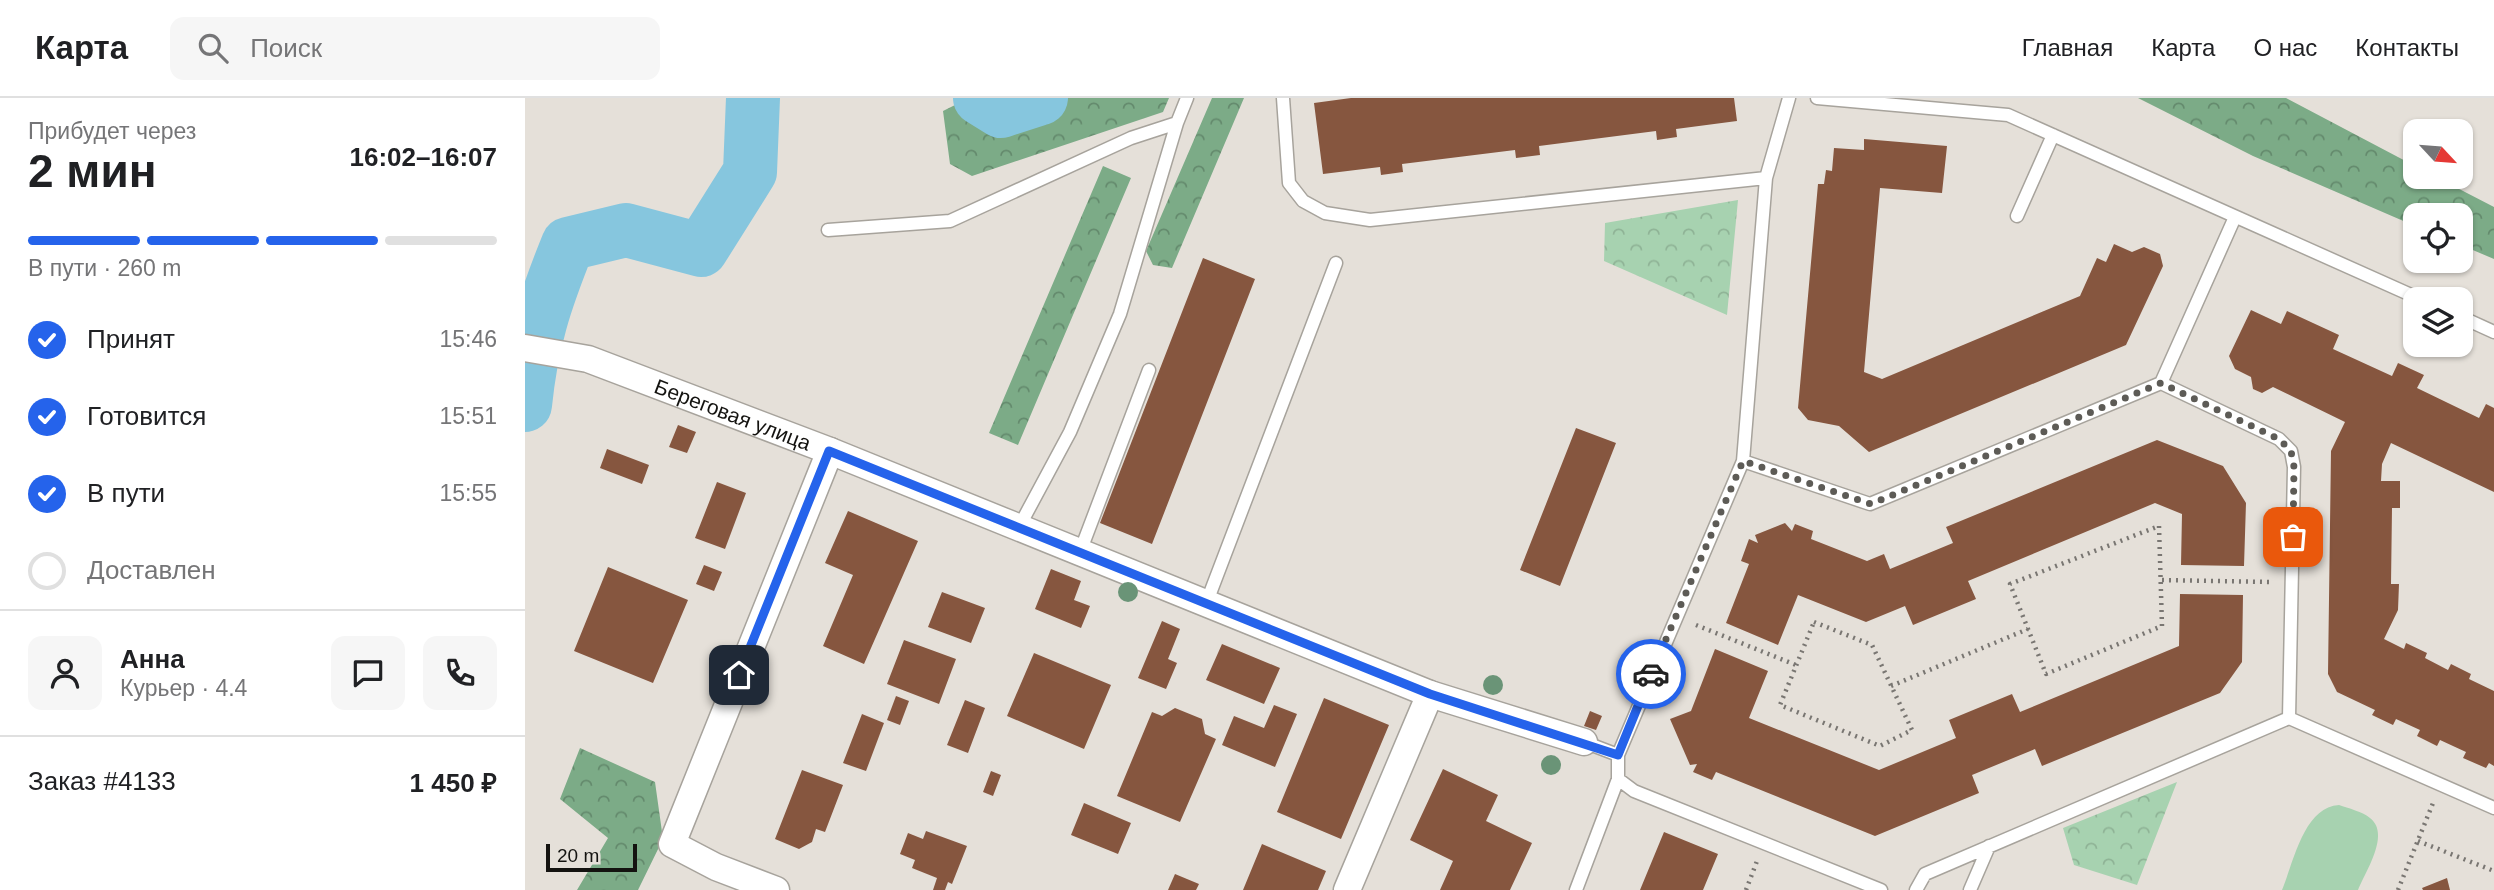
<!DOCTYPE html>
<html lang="ru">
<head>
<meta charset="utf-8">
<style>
	body { margin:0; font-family:Helvetica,sans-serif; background:#f6f6f6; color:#202124; height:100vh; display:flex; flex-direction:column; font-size:26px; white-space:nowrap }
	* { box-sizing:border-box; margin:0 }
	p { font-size:23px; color:#757577 }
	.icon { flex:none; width:38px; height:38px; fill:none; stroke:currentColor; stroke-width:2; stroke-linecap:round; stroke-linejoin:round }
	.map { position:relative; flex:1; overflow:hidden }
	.side { display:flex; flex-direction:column; background:#fff; width:525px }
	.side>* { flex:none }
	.needle { width:46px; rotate:116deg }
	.controls { position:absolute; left:1878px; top:21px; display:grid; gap:14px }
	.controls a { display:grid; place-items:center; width:70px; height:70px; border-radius:14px; background:#fff; box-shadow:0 2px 5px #0004; font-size:35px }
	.scale { position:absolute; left:21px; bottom:18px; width:91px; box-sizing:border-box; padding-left:7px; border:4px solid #141310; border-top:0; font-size:19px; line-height:24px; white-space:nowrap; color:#141310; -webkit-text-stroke:5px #e5e0d9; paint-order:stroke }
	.pin { position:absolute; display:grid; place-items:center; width:60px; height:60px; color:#fff; margin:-30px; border-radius:14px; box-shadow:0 4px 10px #0006 }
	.courier { position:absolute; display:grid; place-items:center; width:70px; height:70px; margin:-35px; border:5px solid #2563eb; border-radius:50%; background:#fff; color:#222; box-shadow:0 2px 9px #0007 }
	.summary em { font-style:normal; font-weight:700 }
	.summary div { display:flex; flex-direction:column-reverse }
	.summary { display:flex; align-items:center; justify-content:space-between; height:119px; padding:0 28px }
	h1 { font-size:46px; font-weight:700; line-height:52px }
	.bar { display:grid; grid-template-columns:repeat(4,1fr); gap:10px 7px; align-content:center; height:84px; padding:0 28px }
	.bar i { height:9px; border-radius:5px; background:#e0e0e0 }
	.bar .on { background:#2563eb }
	.bar p { grid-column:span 4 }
	.line { display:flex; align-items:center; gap:18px; padding:0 28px; border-top:2px solid #e0e0e0 }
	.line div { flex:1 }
	.round { display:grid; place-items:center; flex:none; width:74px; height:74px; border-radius:14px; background:#f6f6f6 }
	ol { padding:0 28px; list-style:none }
	li { display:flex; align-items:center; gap:21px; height:77px }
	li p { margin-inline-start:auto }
	li .icon { padding:7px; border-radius:50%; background:#2563eb; color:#fff; stroke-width:4 }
	li:last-child { color:#757577 }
	li i { width:38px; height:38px; border:4px solid #e0e0e0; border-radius:50% }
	header { display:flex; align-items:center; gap:42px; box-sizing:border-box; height:98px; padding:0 35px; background:#fff; border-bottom:2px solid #e0e0e0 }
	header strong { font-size:33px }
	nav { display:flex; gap:38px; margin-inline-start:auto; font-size:24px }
	.search { width:490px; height:63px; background:#f6f6f6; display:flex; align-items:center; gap:18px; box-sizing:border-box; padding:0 24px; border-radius:14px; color:#757577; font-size:26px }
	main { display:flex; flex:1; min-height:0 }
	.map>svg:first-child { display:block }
</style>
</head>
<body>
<header>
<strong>Карта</strong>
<div class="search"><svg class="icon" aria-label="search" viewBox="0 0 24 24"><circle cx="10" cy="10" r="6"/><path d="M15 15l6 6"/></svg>Поиск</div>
<nav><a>Главная</a><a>Карта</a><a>О нас</a><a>Контакты</a></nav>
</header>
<main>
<section class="side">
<div class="summary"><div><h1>2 мин</h1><p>Прибудет через</p></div><em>16:02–16:07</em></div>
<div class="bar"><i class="on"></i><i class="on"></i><i class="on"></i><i></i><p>В пути · 260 m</p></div>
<ol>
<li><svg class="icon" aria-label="check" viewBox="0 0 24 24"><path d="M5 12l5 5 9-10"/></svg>Принят<p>15:46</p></li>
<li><svg class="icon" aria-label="check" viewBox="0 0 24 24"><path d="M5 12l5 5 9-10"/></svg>Готовится<p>15:51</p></li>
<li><svg class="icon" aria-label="check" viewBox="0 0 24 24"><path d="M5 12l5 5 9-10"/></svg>В пути<p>15:55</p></li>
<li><i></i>Доставлен</li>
</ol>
<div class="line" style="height:126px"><a class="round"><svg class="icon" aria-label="person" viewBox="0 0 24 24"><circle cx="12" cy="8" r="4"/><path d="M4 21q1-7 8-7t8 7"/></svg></a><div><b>Анна</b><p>Курьер · 4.4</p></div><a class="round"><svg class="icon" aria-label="chat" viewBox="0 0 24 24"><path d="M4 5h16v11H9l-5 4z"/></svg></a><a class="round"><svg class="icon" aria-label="phone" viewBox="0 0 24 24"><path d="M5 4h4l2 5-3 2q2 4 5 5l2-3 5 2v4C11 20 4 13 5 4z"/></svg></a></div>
<div class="line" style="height:91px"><div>Заказ #4133</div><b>1 450 ₽</b></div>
</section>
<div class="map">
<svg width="1969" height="792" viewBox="0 0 1969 792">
	<defs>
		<pattern id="forest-crowns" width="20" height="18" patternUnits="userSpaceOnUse" patternTransform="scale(1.75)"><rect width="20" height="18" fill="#7cab87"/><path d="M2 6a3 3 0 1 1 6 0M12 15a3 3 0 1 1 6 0" fill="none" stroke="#648a6d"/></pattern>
		<pattern id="park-crowns" width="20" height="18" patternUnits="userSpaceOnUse" patternTransform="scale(1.75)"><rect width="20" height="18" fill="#a7d2b0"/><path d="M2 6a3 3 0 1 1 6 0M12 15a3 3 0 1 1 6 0" fill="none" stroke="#8fb396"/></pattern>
	</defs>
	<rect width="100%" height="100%" fill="#e5e0d9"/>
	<!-- grass -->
	<path fill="#a7d2b0" d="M1814,707C1823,710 1838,714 1845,720C1866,736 1840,774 1833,792H1757C1769,763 1779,709 1814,707Z"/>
	<!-- forest -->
	<path fill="url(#forest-crowns)" d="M444,0H644L638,14L447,78L425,66L418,13Z
		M687,0H719L647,170L628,167L621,153Z
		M1613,0H1761L1890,68V79H1911L1969,109V161L1936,147V117H1890V128L1728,58Z
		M578,68L606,80L493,347L464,335Z
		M55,650L130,684L138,741L113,792H52L83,740L35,701Z"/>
	<!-- park -->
	<path fill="url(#park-crowns)" d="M1213,102L1202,217L1079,163L1080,125Z
		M1652,684L1612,787L1549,767L1538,730Z"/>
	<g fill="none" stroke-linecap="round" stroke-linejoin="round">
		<!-- river -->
		<path stroke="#86c6de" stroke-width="54" d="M455,0L476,13L516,0
			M0,307C6,245 20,203 43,146L101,132L176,152L225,74L228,0"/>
	</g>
	<!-- building -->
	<path fill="#86563f" d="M826,0H1209L1212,23L1151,31L1152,39L1132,42L1131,33L1014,48L1015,57L991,60L990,52L877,66L878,74L856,77L855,69L798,76L789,5Z
		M1339,41L1422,48L1417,95L1355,90L1339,274L1357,281L1555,198L1572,160L1581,164L1589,146L1607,154L1619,149L1635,156L1638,168L1601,247L1344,354L1314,328L1283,322L1273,310L1293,86H1299L1301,72L1307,73L1309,50L1339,52Z
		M678,160L730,181L627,446L575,425Z
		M1726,212L1756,226L1762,213L1814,237L1808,251L1867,278L1873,265L1899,277L1892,290L1954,320L1961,306L1969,310V394L1866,345L1857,366L1856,383H1875V410H1867L1866,486H1874L1873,512L1859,541L1879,551L1881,545L1902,555L1900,560L1923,572L1926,566L1946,576L1944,581L1969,593V668L1964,665L1961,670L1938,660L1941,654L1915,642L1912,648L1892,638L1895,632L1871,621L1868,627L1847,617L1850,612L1812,594L1803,576L1806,353L1820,324L1748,289L1737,295L1728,291L1726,279L1710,271L1704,258Z
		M153,327L171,334L162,355L144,349Z
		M1051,330L1091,345L1035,488L995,472Z
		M1632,342L1698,368L1721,405L1719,468L1656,467L1657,416L1630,405L1443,483L1451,501L1388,527L1380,508L1341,524L1273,497L1253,547L1201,525L1224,466L1216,463L1224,441L1233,445L1230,437L1260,425L1267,433L1270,426L1288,433L1286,441L1342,463L1359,456L1365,471L1428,445L1421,429Z
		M82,351L124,367L117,386L75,370Z
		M192,384L221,395L200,451L170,440Z
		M323,413L393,443L339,566L298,548L328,477L300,465Z
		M179,467L197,474L189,493L171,486Z
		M83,469L163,502L128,585L49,553Z
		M526,471L556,483L549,502L565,508L556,530L510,511Z
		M417,494L460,510L446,545L403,529Z
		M1655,496L1718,497L1717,564L1695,595L1517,668L1510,651L1447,677L1454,695L1350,738L1191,674L1187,682L1168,674L1172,666L1165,667L1145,621L1166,613L1190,551L1243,573L1224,620L1354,672L1431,640L1424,622L1487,596L1495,614L1654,548Z
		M637,523L655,531L643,561L652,565L641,591L613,580Z
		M379,542L431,561L414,606L362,586Z
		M697,546L755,570L739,606L681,582Z
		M509,555L586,587L559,651L482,618Z
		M371,598L384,603L375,627L362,622Z
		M799,600L864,627L816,741L752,714Z
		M440,602L460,610L443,655L422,647Z
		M749,607L772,616L750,669L697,647L709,618L739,630Z
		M650,610L677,621L680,636L691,641L655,724L592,698L627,614L637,618Z
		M1065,613L1077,618L1071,632L1059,628Z
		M337,616L359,625L341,673L318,665Z
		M918,671L973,697L961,723L1007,745L985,792H915L928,763L885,742Z
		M277,672L318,687L300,734L291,731L287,744L274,751L250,741Z
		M466,673L476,677L468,698L458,694Z
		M559,705L606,725L593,756L546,737Z
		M401,733L442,748L427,786L423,784L420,792H408L412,780L387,770L390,762L375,756L383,735L398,741Z
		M1139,734L1193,756L1178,792H1115Z
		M737,746L801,773L793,792H718Z
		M650,776L674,786L671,792H643Z
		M1922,780L1925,792H1898L1897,790Z"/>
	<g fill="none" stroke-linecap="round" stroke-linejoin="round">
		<defs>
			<path id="service" d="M758,0L764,85L778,103L800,115L845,122L1241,80
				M1264,0L1241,80L1218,363L1093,657V681L1109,693L1356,792
				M1292,0L1483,17L1895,201
				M1492,118L1528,37
				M303,132L425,123L606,40L652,25
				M1936,219L1969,234
				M1636,285L1754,341L1766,353L1769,369L1764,620
				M1218,363L1345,406L1636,285L1710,119
				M494,429L545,334L595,216L652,25L662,0
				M555,454L624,272
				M681,506L811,165
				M1059,644L1093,657
				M1051,792L1093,681
				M1391,792L1400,776L1764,620L1969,710
				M1445,792L1464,748"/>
			<g id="minor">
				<path id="s1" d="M0,250L63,261L305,353L905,596L1059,644"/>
				<path d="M251,792L191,769L147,746L305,353"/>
				<path d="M822,792L905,596"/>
			</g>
		</defs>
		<!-- service casing -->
		<use href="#service" stroke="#a7a39c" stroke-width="15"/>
		<!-- minor casing -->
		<use href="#minor" stroke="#a7a39c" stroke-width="29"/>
		<!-- path -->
		<path stroke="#797672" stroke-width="4.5" stroke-dasharray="2 5" stroke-linecap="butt" d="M1634,428L1637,528L1521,576L1485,486Z
			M1637,482L1748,484
			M1289,524L1347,547L1387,632L1355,648L1255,607Z
			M1171,527L1271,567
			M1366,588L1503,531
			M1893,743L1969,773
			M1221,792L1232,763
			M1873,792L1908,705"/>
		<!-- service -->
		<use href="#service" stroke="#fff" stroke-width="12"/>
		<!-- minor -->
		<use href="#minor" stroke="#fff" stroke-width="26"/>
	</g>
	<!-- trees -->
	<g fill="#6a9477">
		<circle cx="603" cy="494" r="10"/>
		<circle cx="968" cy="587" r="10"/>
		<circle cx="1026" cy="667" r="10"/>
	</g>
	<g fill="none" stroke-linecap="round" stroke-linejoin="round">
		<!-- done -->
		<path stroke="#5d5b56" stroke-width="7" stroke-dasharray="0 12.6" d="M1126,576L1218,363L1346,406L1636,285L1754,341L1766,353L1769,369L1768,439"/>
		<!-- route -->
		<path stroke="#2563eb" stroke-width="9" d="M214,577L304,353L905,596L1093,657L1126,576"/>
	</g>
	<g text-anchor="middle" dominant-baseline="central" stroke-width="6" stroke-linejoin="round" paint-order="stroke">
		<!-- street labels -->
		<g font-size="21" fill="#141310" stroke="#e5e0d9">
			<text stroke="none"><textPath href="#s1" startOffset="219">Береговая улица</textPath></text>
		</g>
	</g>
</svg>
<div class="controls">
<a><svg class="needle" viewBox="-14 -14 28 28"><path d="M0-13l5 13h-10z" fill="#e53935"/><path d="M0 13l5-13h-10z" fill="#757577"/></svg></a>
<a><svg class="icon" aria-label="locate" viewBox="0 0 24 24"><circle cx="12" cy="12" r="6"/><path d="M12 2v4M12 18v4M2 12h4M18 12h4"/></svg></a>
<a><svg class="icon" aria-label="layers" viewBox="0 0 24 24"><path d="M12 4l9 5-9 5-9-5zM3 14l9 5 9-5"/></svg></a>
</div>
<div class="scale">20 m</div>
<div class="pin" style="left:1768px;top:439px;background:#ea580c"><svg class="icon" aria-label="bag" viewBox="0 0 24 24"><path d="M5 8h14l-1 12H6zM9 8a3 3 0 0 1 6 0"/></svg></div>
<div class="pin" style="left:214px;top:577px;background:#1f2937"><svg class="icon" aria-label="home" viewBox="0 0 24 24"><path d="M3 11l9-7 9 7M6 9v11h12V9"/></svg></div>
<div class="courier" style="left:1126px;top:576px"><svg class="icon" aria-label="car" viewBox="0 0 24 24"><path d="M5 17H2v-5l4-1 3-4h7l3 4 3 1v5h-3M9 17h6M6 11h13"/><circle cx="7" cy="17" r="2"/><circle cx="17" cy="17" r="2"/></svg></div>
</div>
</main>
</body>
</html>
